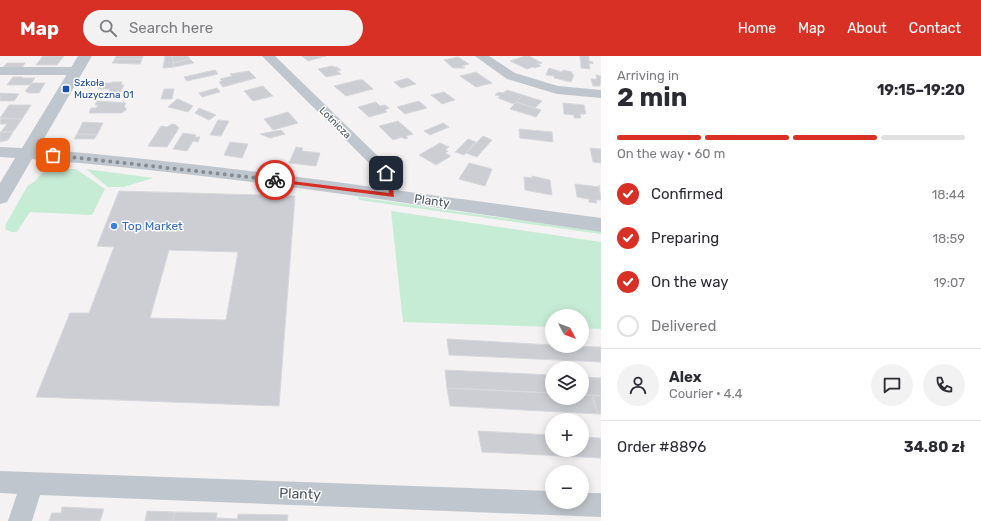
<!DOCTYPE html>
<html lang="en">
<head>
<meta charset="utf-8">
<style>
	body { margin:0; font-family:Rubik,sans-serif; background:#f2f2f3; color:#2b2b33; height:100vh; display:flex; flex-direction:column; font-size:15px; white-space:nowrap }
	* { box-sizing:border-box; margin:0 }
	p { font-size:13px; color:#7c7c81 }
	.icon { flex:none; width:22px; height:22px; fill:none; stroke:currentColor; stroke-width:2; stroke-linecap:round; stroke-linejoin:round }
	.map { position:relative; flex:1; overflow:hidden }
	.side { display:flex; flex-direction:column; background:#fff; width:380px }
	.side>* { flex:none }
	.needle { width:26px; rotate:131deg }
	.buttons { position:absolute; left:545px; top:253px; display:grid; gap:8px }
	.buttons a { display:grid; place-items:center; width:44px; height:44px; border-radius:50%; background:#fff; box-shadow:0 2px 10px #0003; font-size:20px }
	.pin { position:absolute; display:grid; place-items:center; width:34px; height:34px; color:#fff; margin:-17px; border-radius:8px; box-shadow:0 2px 6px #0006 }
	.courier { position:absolute; display:grid; place-items:center; width:40px; height:40px; margin:-20px; border:3px solid #d93025; border-radius:50%; background:#fff; color:#222; box-shadow:0 1px 5px #0007 }
	.summary em { font-style:normal; font-weight:700 }
	.summary div { display:flex; flex-direction:column-reverse }
	.summary { display:flex; align-items:center; justify-content:space-between; height:68px; padding:0 16px }
	h1 { font-size:26px; font-weight:700; line-height:30px }
	.bar { display:grid; grid-template-columns:repeat(4,1fr); gap:6px 4px; align-content:center; height:48px; padding:0 16px }
	.bar i { height:5px; border-radius:3px; background:#e1e1e2 }
	.bar .current { background:#d93025 }
	.bar p { grid-column:span 4 }
	.line { display:flex; align-items:center; gap:10px; padding:0 16px; border-top:1px solid #e1e1e2 }
	.line div { flex:1 }
	.round { display:grid; place-items:center; flex:none; width:42px; height:42px; border-radius:21px; background:#f2f2f3 }
	ol { padding:0 16px; list-style:none }
	li { display:flex; align-items:center; gap:12px; height:44px }
	li p { margin-inline-start:auto }
	li .icon { padding:4px; border-radius:50%; background:#d93025; color:#fff; stroke-width:4 }
	li:last-child { color:#7c7c81 }
	li i { width:22px; height:22px; border:2px solid #e1e1e2; border-radius:50% }
	header { display:flex; align-items:center; gap:24px; box-sizing:border-box; height:56px; padding:0 20px; background:#d93025; color:#fff }
	header strong { font-size:19px }
	nav { display:flex; gap:22px; margin-inline-start:auto; font-size:14px }
	.search { width:280px; height:36px; background:#f2f2f3; display:flex; align-items:center; gap:10px; box-sizing:border-box; padding:0 14px; border-radius:22px; color:#7c7c81; font-size:15px }
	main { display:flex; flex:1; min-height:0 }
	.map>svg:first-child { display:block }
</style>
</head>
<body>
<header>
<strong>Map</strong>
<div class="search"><svg class="icon" aria-label="search" viewBox="0 0 24 24"><circle cx="10" cy="10" r="6"/><path d="M15 15l6 6"/></svg>Search here</div>
<nav><a>Home</a><a>Map</a><a>About</a><a>Contact</a></nav>
</header>
<main>
<div class="map">
<svg width="601" height="465" viewBox="0 0 601 465">
	<rect width="100%" height="100%" fill="#f4f2f2"/>
	<!-- green -->
	<path fill="#c7ecd6" d="M76,113L105,133L92,159L30,156L17,176H11L5,173L6,168L28,129C36,127 37,121 43,117C53,112 66,113 76,113Z
		M86,113L153,122L124,131H108Z
		M358,141L601,176V178L359,144Z
		M391,155L601,186V273L582,272V260H552V271L403,266Z"/>
	<!-- building -->
	<path fill="#cdced4" stroke="#d7d8dd" fill-rule="evenodd" d="M43,0H64L57,9H36Z
		M116,0H143L142,3H115Z
		M165,0H172L174,11L163,12Z
		M172,0H188L190,3L173,7Z
		M302,0H326L308,5Z
		M525,0H529L542,7L538,8L541,10L535,12L532,11L527,13L510,5Z
		M580,0H589V5L593,6V8L589,7L590,13L581,12Z
		M458,1L469,8L462,10L465,12H453L444,4Z
		M115,3H142L140,8L112,7Z
		M190,3L194,7L174,11L173,7Z
		M7,7H25L22,12L3,11Z
		M332,10L334,11H337L341,14L337,15L341,18L326,21L318,13Z
		M549,12L562,16L563,14L572,16V18L574,19L571,26L554,22V20L546,19Z
		M215,14L218,18L187,25L184,21Z
		M249,15L256,22L223,31L219,26L222,25L220,23L232,20L230,18Z
		M476,16L480,19L492,27L476,31L460,20Z
		M596,19L601,20L600,30H593L591,23H597Z
		M13,21H23L22,22H35L30,29H7Z
		M408,22L416,28L401,32L394,26Z
		M358,24H363L373,33L346,40L334,30Z
		M112,26H122L121,29H124L119,38L109,37L110,33H98L101,27H111Z
		M32,27H45L39,37H29L25,35Z
		M263,30L273,40L253,45L244,35Z
		M217,32L220,36L202,41L199,37Z
		M164,33H174L172,43H161Z
		M507,34L523,39L514,48L498,42L500,40L495,39L498,36L503,37Z
		M444,36L455,44L442,48L431,39Z
		M0,37L19,38L14,45H0Z
		M523,39L542,45L535,52L516,46Z
		M177,43H178L193,50L188,56L168,51Z
		M97,45L126,47L124,51L127,53L122,57H89L91,52H96L98,49H95Z
		M419,45L427,52L405,58L397,51Z
		M376,46L380,50L385,49L389,52L385,54L387,56L369,61L358,51Z
		M516,46L535,52L541,54L536,61L510,53Z
		M563,47L584,49L586,58H580L581,62H574V59L564,58Z
		M9,49H31L22,63L0,62Z
		M199,52L216,59L209,64L195,57Z
		M288,56L298,67L273,74L264,63Z
		M1,62L22,63L13,76H1L7,68H0Z
		M218,64L229,65L221,80L210,79Z
		M398,65L413,78L406,80L408,82L404,83L402,81L393,84L379,70Z
		M83,66L103,67L97,79L77,78Z
		M443,67L449,71L430,79L424,75Z
		M172,68L176,69L179,72L167,91L148,90L161,70L167,71Z
		M519,73L552,76L553,86L520,82Z
		M281,74L285,78L270,82L260,78Z
		M0,76H13L8,84L0,86Z
		M183,77L196,79L195,81H200L198,86L193,85L187,95L173,93Z
		M77,78L97,79L94,83H74Z
		M483,80L492,84L477,101L466,97Z
		M468,83L476,86L464,99L455,96Z
		M230,86L248,88L242,102L224,99Z
		M440,87L449,91L445,94L448,95L445,97L451,100L436,109L419,99Z
		M296,91L303,92L302,95L320,97L316,110L289,107Z
		M590,92L601,93V107L593,106Z
		M469,107L492,113L485,130L459,123Z
		M532,120L550,124L552,139L525,134L524,121L532,122Z
		M575,128L600,131L599,129L601,144H596L597,147L589,146V143L577,141Z
		M119,135L295,140L279,350L36,341L70,257H89L114,191L97,190ZM169,194L238,196L226,264L150,262Z
		M447,283L552,289V290L601,291V306L449,299Z
		M445,314L552,319V337L447,332Z
		M582,321L601,322V340L582,339Z
		M447,332L552,337V342H582V339H592L598,358L450,350Z
		M592,339L601,340V358H598Z
		M478,375L552,379V394H582V381L601,382V402L482,396Z
		M62,451L104,453L100,465H49L52,457H61Z
		M147,455L175,456L173,465H145Z
		M175,456L217,457L216,465H173Z
		M238,458L288,459L287,465H237Z
		M217,462L238,463L237,465H216Z"/>
	<g fill="none" stroke-linecap="round" stroke-linejoin="round">
		<!-- minor -->
		<path fill="#c0c6cd" fill-rule="evenodd" d="M262,0H275L388,110L397,122L400,139L397,142L392,144L387,142C381,134 385,125 378,116Z
			M475,0H489L515,17L558,30L601,34V42L557,38L507,23Z
			M0,11H76L80,12L82,15L80,18L76,19H0Z
			M0,415L552,435V446H582V437H601V461L40,439L32,465H8L17,438L0,437Z"/>
		<!-- tertiary -->
		<path fill="#c0c6cd" fill-rule="evenodd" d="M78,0H92L38,93C226,108 414,137 601,162V176C412,148 223,118 32,103L7,146L0,148V127L15,102L0,101V91L22,92Z"/>
	</g>
	<!-- route -->
	<path fill="#d93025" d="M385,116H388L392,122L394,141L275,126L272,124L275,123L389,137Z"/>
	<g fill="none" stroke-linecap="round" stroke-linejoin="round">
		<!-- done -->
		<path stroke="#878c92" stroke-width="4" stroke-dasharray="0 7.2" d="M53,99L275,124"/>
	</g>
	<!-- markers -->
	<rect fill="#1a4fb4" stroke="#fff" stroke-width="1.5" x="62" y="29" width="8" height="8" rx="2"/>
	<circle fill="#3f7fe0" stroke="#fff" stroke-width="1.5" cx="114" cy="170" r="4"/>
	<g text-anchor="middle" dominant-baseline="central" stroke-width="3" stroke-linejoin="round" paint-order="stroke">
		<!-- far-transit labels -->
		<g font-size="10" fill="#164399" stroke="#fff" text-anchor="start">
			<text x="74" y="27">Szkoła<tspan x="74" dy="12">Muzyczna 01</tspan></text>
		</g>
		<!-- far-street labels -->
		<g font-size="10" fill="#4c555e" stroke="#fff">
			<text transform="translate(335 67) rotate(45)">Lotnicza</text>
		</g>
		<!-- street labels -->
		<g font-size="12" fill="#4c555e" stroke="#fff">
			<text transform="translate(432 145) rotate(8)">Planty</text>
		</g>
		<!-- shop labels -->
		<g font-size="12" fill="#366cbe" stroke="#fff" text-anchor="start">
			<text x="122" y="170">Top Market</text>
		</g>
		<!-- near-street labels -->
		<g font-size="14" fill="#4c555e" stroke="#fff">
			<text transform="translate(300 438) rotate(2)">Planty</text>
		</g>
	</g>
</svg>
<div class="buttons">
<a><svg class="needle" viewBox="-14 -14 28 28"><path d="M0-13l5 13h-10z" fill="#e53935"/><path d="M0 13l5-13h-10z" fill="#7c7c81"/></svg></a>
<a><svg class="icon" aria-label="layers" viewBox="0 0 24 24"><path d="M12 4l9 5-9 5-9-5zM3 14l9 5 9-5"/></svg></a>
<a>+</a>
<a>−</a>
</div>
<div class="pin" style="left:53px;top:99px;background:#ea580c"><svg class="icon" aria-label="bag" viewBox="0 0 24 24"><path d="M5 8h14l-1 12H6zM9 8a3 3 0 0 1 6 0"/></svg></div>
<div class="pin" style="left:386px;top:117px;background:#1f2937"><svg class="icon" aria-label="home" viewBox="0 0 24 24"><path d="M3 11l9-7 9 7M6 9v11h12V9"/></svg></div>
<div class="courier" style="left:275px;top:124px"><svg class="icon" aria-label="bike" viewBox="0 0 24 24"><circle cx="6" cy="16" r="4"/><circle cx="18" cy="16" r="4"/><path d="M6 16l4-8h5l3 8M10 8l3 8H6M13 5h3"/></svg></div>
</div>
<section class="side">
<div class="summary"><div><h1>2 min</h1><p>Arriving in</p></div><em>19:15–19:20</em></div>
<div class="bar"><i class="current"></i><i class="current"></i><i class="current"></i><i></i><p>On the way · 60 m</p></div>
<ol>
<li><svg class="icon" aria-label="check" viewBox="0 0 24 24"><path d="M5 12l5 5 9-10"/></svg>Confirmed<p>18:44</p></li>
<li><svg class="icon" aria-label="check" viewBox="0 0 24 24"><path d="M5 12l5 5 9-10"/></svg>Preparing<p>18:59</p></li>
<li><svg class="icon" aria-label="check" viewBox="0 0 24 24"><path d="M5 12l5 5 9-10"/></svg>On the way<p>19:07</p></li>
<li><i></i>Delivered</li>
</ol>
<div class="line" style="height:72px"><a class="round"><svg class="icon" aria-label="person" viewBox="0 0 24 24"><circle cx="12" cy="8" r="4"/><path d="M4 21q1-7 8-7t8 7"/></svg></a><div><b>Alex</b><p>Courier · 4.4</p></div><a class="round"><svg class="icon" aria-label="chat" viewBox="0 0 24 24"><path d="M4 5h16v11H9l-5 4z"/></svg></a><a class="round"><svg class="icon" aria-label="phone" viewBox="0 0 24 24"><path d="M5 4h4l2 5-3 2q2 4 5 5l2-3 5 2v4C11 20 4 13 5 4z"/></svg></a></div>
<div class="line" style="height:52px"><div>Order #8896</div><b>34.80 zł</b></div>
</section>
</main>
</body>
</html>
